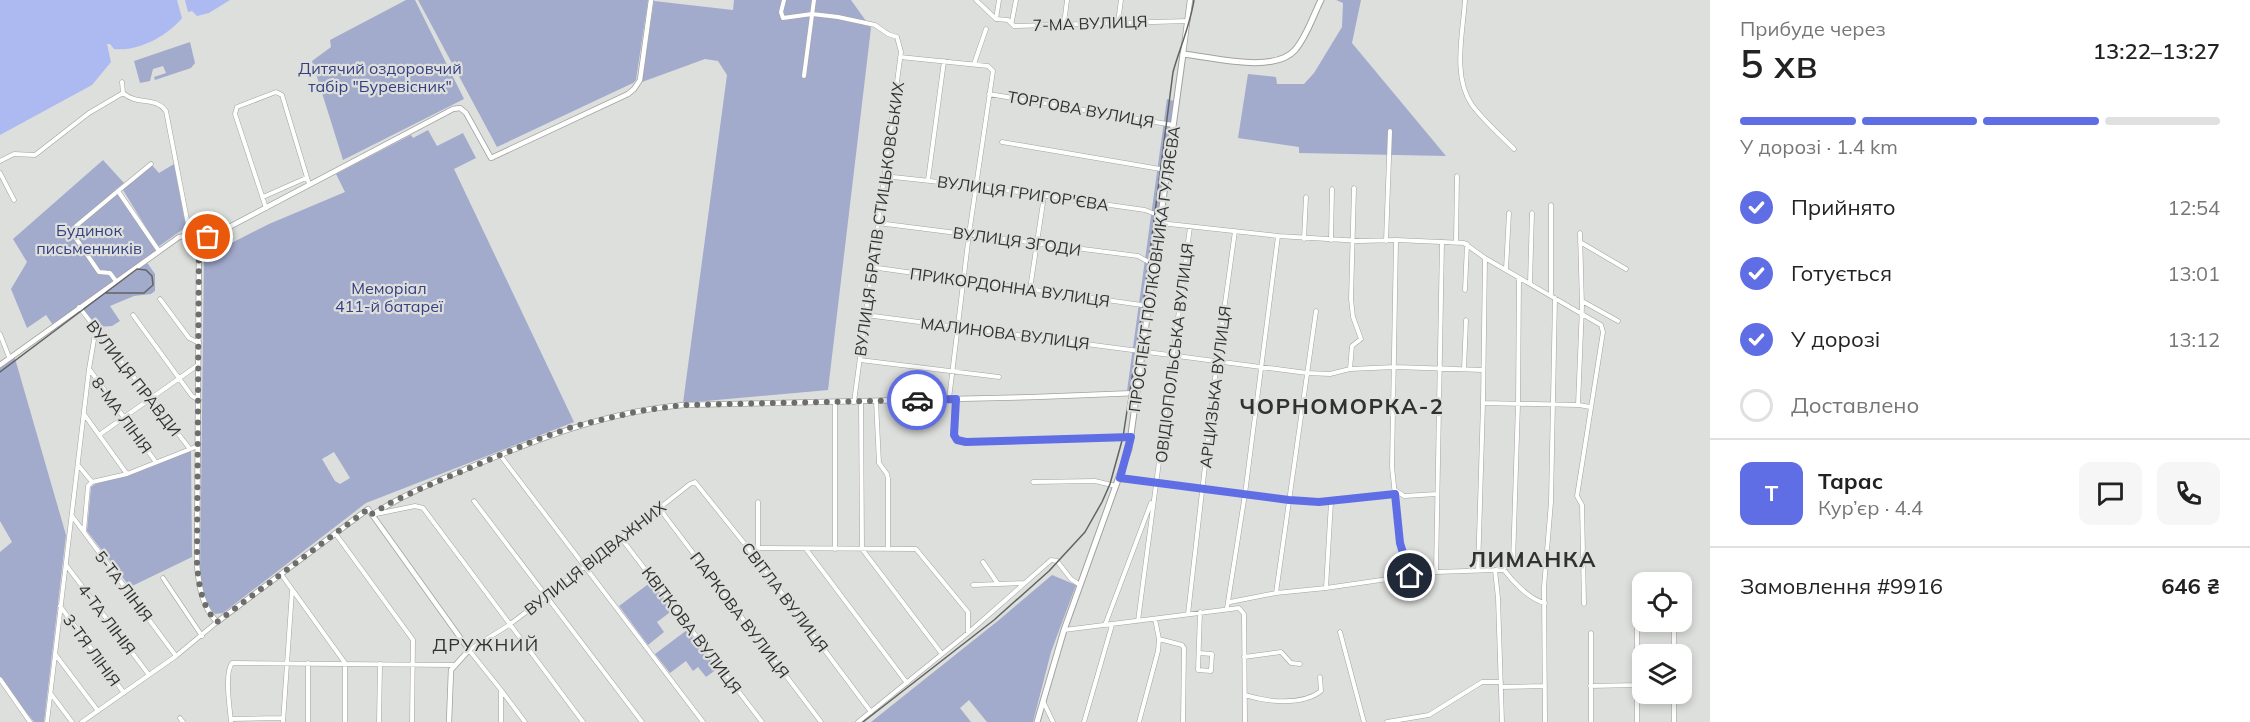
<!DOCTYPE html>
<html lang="uk">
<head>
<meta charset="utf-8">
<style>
	body { margin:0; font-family:Mulish,sans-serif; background:#f6f6f6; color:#222; height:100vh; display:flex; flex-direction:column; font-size:22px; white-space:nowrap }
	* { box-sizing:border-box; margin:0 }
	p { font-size:20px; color:#767676 }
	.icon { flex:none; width:33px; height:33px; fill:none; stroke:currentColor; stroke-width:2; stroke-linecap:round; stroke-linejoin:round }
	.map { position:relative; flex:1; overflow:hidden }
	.side { display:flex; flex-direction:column; background:#fff; width:540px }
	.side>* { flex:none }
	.controls { position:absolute; left:1632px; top:572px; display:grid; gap:12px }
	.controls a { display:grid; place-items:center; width:60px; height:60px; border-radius:12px; background:#fff; box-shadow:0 3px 9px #0003; font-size:30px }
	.pin { position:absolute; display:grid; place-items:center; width:51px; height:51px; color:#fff; margin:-26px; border:3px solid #fff; border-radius:50%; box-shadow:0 2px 6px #0007 }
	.courier { position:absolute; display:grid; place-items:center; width:60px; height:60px; margin:-30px; border:4px solid #606ee5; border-radius:50%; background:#fff; color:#222; box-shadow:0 2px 8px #0007 }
	.summary em { font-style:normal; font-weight:600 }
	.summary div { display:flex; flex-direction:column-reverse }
	.summary { display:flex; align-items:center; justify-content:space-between; height:102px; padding:0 30px }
	h1 { font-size:39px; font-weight:600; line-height:45px }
	.bar { display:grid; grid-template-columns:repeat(4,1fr); gap:9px 6px; align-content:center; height:72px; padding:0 30px }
	.bar i { height:8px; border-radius:4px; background:#e0e0e0 }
	.bar .active { background:#606ee5 }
	.bar p { grid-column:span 4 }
	.line { display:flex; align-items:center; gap:15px; padding:0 30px; border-top:2px solid #e0e0e0 }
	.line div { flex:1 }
	.round { display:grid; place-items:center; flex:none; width:63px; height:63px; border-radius:12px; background:#f6f6f6 }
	ol { padding:0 30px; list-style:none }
	li { display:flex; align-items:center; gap:18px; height:66px }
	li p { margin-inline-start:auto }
	li .icon { padding:6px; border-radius:50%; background:#606ee5; color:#fff; stroke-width:4 }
	li:last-child { color:#767676 }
	li i { width:33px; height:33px; border:3px solid #e0e0e0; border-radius:50% }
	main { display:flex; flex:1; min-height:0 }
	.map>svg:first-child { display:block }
</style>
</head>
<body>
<main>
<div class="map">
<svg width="1710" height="722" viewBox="0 0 1710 722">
	<rect width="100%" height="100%" fill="#dddfdc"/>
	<!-- green -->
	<path fill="#a3abcd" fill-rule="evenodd" d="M406,0H415L464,99L343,160L312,61L331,47L330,40Z
		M418,0H648L636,80L633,83L497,147Z
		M734,0H851L871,28L828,390L683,403L727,75L718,61L705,59L642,82L654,1L733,10Z
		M1336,0H1361L1352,43L1446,156L1299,153V147L1238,138L1248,74L1276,77L1277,84H1304L1314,73L1342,27L1343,3Z
		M190,42L195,63L191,68L155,80L154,77L166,73L163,66L153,69L150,81L140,83L134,61Z
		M1167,99L1174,101L1136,391H1127Z
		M428,130L437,146L463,133L476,158L454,169L574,422L366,503L223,613L215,614C205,604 202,586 200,573L204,257L269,224L345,192L336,174L411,135L413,138ZM334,452L350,478L340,484L335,481L322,459Z
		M103,160L124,183L115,190L157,251L53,325L46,315L27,328L11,289L27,262L13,239Z
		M150,163L159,173L174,164L186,227L158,247L123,190Z
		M146,261L155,274V291L151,294L134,296L110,306L120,321L112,326L96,327L81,308Z
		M14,355L66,535L44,722H34L0,679V552L12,542L0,521V366Z
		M191,451L192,557L130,587L87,531L91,487L95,484L129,475Z
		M1052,575L1076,585L1051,652L1033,722H987L969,700L960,708L971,722H871L999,620Z
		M651,582L673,610L657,622L664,632L648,645L619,606Z
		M687,630L717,669L706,677L698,667L693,671L686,661L670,673L655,654Z"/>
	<!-- water -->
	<path fill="#adbaf2" d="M0,0H177L182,18C168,36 137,52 114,49L110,44H107L111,62L92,85L0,135Z
		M185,0H230L209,13L197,16L192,11L188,12Z"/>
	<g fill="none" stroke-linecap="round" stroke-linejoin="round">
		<defs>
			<path id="minor" d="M784,0L781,12L783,18L812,14L838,17L875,25L888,34L897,37L901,52L854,402
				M976,0L996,19
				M1465,0C1463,33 1452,76 1472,105C1484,121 1500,135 1514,149
				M996,19L1008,20L1014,26L1188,21
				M996,19L999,0
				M1012,21L1016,0
				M1118,22L1121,0
				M1064,24L1067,0
				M900,57L988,66L993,71L969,234L949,399
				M974,64L986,29
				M804,76L814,0
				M122,82L123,93
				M123,93C138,106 155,96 166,111L190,235
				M989,94L1173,125
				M1002,142L1166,170
				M0,161L14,154L35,155L89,113L123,93
				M151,164L118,191L159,251
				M0,173L14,200
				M884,176L976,186L1145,210L1160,216
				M928,180L944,61
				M263,197L306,178
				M1551,205V294
				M266,208L235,114L237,107L276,92L282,95L309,184
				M878,223L1138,256L1154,265
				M1160,223L1278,236L1245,494L1227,608
				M1278,236L1361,241L1396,240L1464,243L1485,258L1601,325L1603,332L1577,496L1582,505L1584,604
				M1304,239L1306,197
				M1331,240L1332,189
				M1396,240L1392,467L1400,543L1410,576
				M1386,241L1390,131
				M1456,242L1457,176
				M1580,242L1626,269
				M871,267L1149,306
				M1506,269L1509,213
				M116,281L110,273L99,272L75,237L76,226L118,191
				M1530,283L1532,213
				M1030,289L1044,196
				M1465,290L1467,244
				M160,299L189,338L199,343
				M1582,301L1618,321
				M79,307L190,449
				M133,315L192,396L199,400
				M866,315L1307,373L1330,374L1350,369L1395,367L1483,370
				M0,334L9,357
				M860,360L999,377
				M1350,369L1352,346L1361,339L1353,317L1351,299L1354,188
				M1464,369L1466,320
				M90,370L155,461
				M956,399L954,435L957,440L966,443L1131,437
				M861,401L862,549L942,654
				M876,401L879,463L887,474L888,479V549
				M835,402V549
				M1483,403L1485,259
				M1579,405L1590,407
				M84,414L127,474
				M99,435L198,365
				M500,455L703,722
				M78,465L92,482
				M1120,478L1289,500L1319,502L1395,494
				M1033,482L1095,481L1116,486
				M1395,490L1404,496L1437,494
				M474,501L642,722
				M758,502V548
				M659,508L821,722
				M376,514L415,506L423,508L583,722
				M72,516L176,656
				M84,531L88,486L92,482L127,474L198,446
				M335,533L413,640L412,722
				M621,538L762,722
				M748,548L916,549L968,612V633
				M806,549L907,683
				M983,562L998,584
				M66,565L149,675
				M1478,571L1483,403L1578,405L1582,306L1580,233
				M1436,572L1495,570L1511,566L1513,562L1518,404L1519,278
				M281,574L345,663V722
				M163,578L202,636
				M973,585L1025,583
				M1326,588L1436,572L1442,242
				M1276,593L1326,588L1331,502
				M1230,602L1276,593L1316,311
				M60,606L124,693
				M1188,614L1217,361L1235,231
				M1138,621L1190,227
				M1105,625L1151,503
				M1064,630L1239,608L1244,614L1245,722
				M1340,632L1364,722
				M1159,639L1182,645L1184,648L1183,722
				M1199,653L1212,654L1211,671L1198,670L1200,612
				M55,654L98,711
				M1674,654V621
				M1244,657L1281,652L1291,663L1300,664
				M308,663V722
				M0,679L30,722
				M1590,686L1637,685
				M1501,687L1545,686
				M1674,693V722
				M51,694L72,722
				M1245,695C1267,702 1302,706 1321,691L1320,677
				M1043,701L1053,722
				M180,718L183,722
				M231,719L283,718
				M47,722L89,369L96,328
				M82,722L176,656L217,622
				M231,722C230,708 224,674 232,663L453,665
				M283,722L292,591
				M379,722L380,664
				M501,722V690
				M525,722L501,690L469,650L509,625L546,597L690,484L695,482L748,548L871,712
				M858,722L968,633L1051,560L1057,561L1071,579L1080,585
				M1084,722L1112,625
				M1139,722L1158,651L1159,639L1155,619
				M1387,722L1429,715L1482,682H1501
				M1502,722L1498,598L1495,570H1504C1513,582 1530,600 1545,603
				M1545,722L1544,587L1551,502L1555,298
				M1591,722V633
				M1637,722V625"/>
			<path id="tertiary" d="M1183,54L1190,0
				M199,237L197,565C199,586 202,607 217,622L368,509L469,650L451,670L449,722
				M0,365L179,237C192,234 202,238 214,235L453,109L460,108L466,113L491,158L628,94L634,89L640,80L651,0
				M372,515C402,495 435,482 468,468C538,439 608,411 684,405L1035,397L1137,393"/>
			<path id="secondary" d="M1037,722L1064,630L1129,449L1183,54C1212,57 1274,74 1295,50C1307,36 1313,16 1321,0"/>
		</defs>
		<!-- minor casing -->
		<use href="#minor" stroke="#a1a3a0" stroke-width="5"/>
		<!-- tertiary casing -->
		<use href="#tertiary" stroke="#a1a3a0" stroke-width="6"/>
		<!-- secondary casing -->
		<use href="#secondary" stroke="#a1a3a0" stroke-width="7"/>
		<!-- minor -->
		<use href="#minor" stroke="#fff" stroke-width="4"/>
		<!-- tertiary -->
		<use href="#tertiary" stroke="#fff" stroke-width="4.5"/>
		<!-- secondary -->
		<use href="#secondary" stroke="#fff" stroke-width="5"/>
		<!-- tram -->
		<path stroke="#626362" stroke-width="1.5" d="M0,372L137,269L146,270L152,276L153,285L144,293H105
			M863,722L994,620L1049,571L1085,532L1102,502L1110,484L1123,437L1143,306L1173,72C1180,47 1190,26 1194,0"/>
	</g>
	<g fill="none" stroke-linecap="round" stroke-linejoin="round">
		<!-- done -->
		<path stroke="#6d6e6c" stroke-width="6" stroke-dasharray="0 10.8" d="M208,237H199L197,565C199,586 202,607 217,622L368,509L372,514L390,503L420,489L536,440L575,426L639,411L684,405L917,400"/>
		<!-- route -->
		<path stroke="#606ee5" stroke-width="8" d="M917,400L956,399L954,435L957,440L966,442L1131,437L1120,478L1289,500L1319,502L1395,494L1400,543L1410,576"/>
	</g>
	<g text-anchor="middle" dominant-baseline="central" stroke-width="4.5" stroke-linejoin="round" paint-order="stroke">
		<!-- street labels -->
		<g font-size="16" fill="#303130" stroke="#dddfdc">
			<text transform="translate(1090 23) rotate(-2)">7-МА ВУЛИЦЯ</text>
			<text transform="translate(1081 109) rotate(10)">ТОРГОВА ВУЛИЦЯ</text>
			<text transform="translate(1023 193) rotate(8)">ВУЛИЦЯ ГРИГОР'ЄВА</text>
			<text transform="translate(879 219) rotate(-82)">ВУЛИЦЯ БРАТІВ СТИЦЬКОВСЬКИХ</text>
			<text transform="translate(1017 241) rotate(8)">ВУЛИЦЯ ЗГОДИ</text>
			<text transform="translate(1154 269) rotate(-82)">ПРОСПЕКТ ПОЛКОВНИКА ГУЛЯЄВА</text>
			<text transform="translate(1010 287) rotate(8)">ПРИКОРДОННА ВУЛИЦЯ</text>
			<text transform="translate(1005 333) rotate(7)">МАЛИНОВА ВУЛИЦЯ</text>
			<text transform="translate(1174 353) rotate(-83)">ОВІДІОПОЛЬСЬКА ВУЛИЦЯ</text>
			<text transform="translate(134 378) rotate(52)">ВУЛИЦЯ ПРАВДИ</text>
			<text transform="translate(1215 387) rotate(-83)">АРЦИЗЬКА ВУЛИЦЯ</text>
			<text transform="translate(122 415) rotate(54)">8-МА ЛІНІЯ</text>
			<text transform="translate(595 558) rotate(-38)">ВУЛИЦЯ ВІДВАЖНИХ</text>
			<text transform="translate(124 586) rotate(53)">5-ТА ЛІНІЯ</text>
			<text transform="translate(785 597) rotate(53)">СВІТЛА ВУЛИЦЯ</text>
			<text transform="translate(740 615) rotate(53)">ПАРКОВА ВУЛИЦЯ</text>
			<text transform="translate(107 619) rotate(53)">4-ТА ЛІНІЯ</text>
			<text transform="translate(692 630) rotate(53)">КВІТКОВА ВУЛИЦЯ</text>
			<text transform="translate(92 650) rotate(54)">3-ТЯ ЛІНІЯ</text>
		</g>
		<!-- park labels -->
		<g font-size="16" fill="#363e81" stroke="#dddfdc">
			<text x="380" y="68">Дитячий оздоровчий<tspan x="380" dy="18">табір "Буревісник"</tspan></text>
			<text x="89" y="230">Будинок<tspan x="89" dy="18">письменників</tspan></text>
			<text x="389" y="288">Меморіал<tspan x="389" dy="18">411-й батареї</tspan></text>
		</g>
		<!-- neighbourhood labels -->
		<g font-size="18" letter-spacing="1.5" fill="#303130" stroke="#dddfdc">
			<text x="486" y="644">ДРУЖНИЙ</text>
		</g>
		<!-- district labels -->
		<g font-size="22" font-weight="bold" letter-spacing="1.5" fill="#303130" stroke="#dddfdc">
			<text x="1342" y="406">ЧОРНОМОРКА-2</text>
			<text x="1533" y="559">ЛИМАНКА</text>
		</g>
	</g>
</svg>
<div class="controls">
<a><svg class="icon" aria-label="locate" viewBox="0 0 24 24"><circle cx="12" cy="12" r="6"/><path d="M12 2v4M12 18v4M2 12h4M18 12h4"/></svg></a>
<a><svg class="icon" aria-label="layers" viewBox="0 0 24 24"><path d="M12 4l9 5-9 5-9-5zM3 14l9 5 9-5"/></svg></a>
</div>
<div class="pin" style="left:208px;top:237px;background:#ea580c"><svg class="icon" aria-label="bag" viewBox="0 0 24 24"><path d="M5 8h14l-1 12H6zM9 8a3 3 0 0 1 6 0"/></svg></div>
<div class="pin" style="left:1410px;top:576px;background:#1f2937"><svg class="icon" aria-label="home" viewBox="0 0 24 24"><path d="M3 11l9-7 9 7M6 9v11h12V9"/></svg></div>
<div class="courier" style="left:917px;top:400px"><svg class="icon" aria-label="car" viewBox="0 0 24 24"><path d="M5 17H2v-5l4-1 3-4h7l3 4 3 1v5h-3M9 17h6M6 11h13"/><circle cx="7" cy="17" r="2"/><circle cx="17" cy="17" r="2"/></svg></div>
</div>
<section class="side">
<div class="summary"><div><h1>5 хв</h1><p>Прибуде через</p></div><em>13:22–13:27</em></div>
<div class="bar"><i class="active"></i><i class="active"></i><i class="active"></i><i></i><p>У дорозі · 1.4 km</p></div>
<ol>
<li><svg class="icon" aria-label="check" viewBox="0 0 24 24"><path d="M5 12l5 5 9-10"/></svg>Прийнято<p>12:54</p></li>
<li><svg class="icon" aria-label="check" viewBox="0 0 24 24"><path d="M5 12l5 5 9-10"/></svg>Готується<p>13:01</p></li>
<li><svg class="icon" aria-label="check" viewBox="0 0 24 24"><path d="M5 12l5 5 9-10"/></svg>У дорозі<p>13:12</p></li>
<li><i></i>Доставлено</li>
</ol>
<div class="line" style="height:108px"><b class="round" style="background:#606ee5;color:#fff">Т</b><div><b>Тарас</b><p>Кур’єр · 4.4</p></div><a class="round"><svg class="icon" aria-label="chat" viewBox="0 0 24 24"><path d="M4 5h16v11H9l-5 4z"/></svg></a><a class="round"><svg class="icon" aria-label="phone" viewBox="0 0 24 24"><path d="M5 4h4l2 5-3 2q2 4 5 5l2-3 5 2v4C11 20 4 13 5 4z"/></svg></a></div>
<div class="line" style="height:78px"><div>Замовлення #9916</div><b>646 ₴</b></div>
</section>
</main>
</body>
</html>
